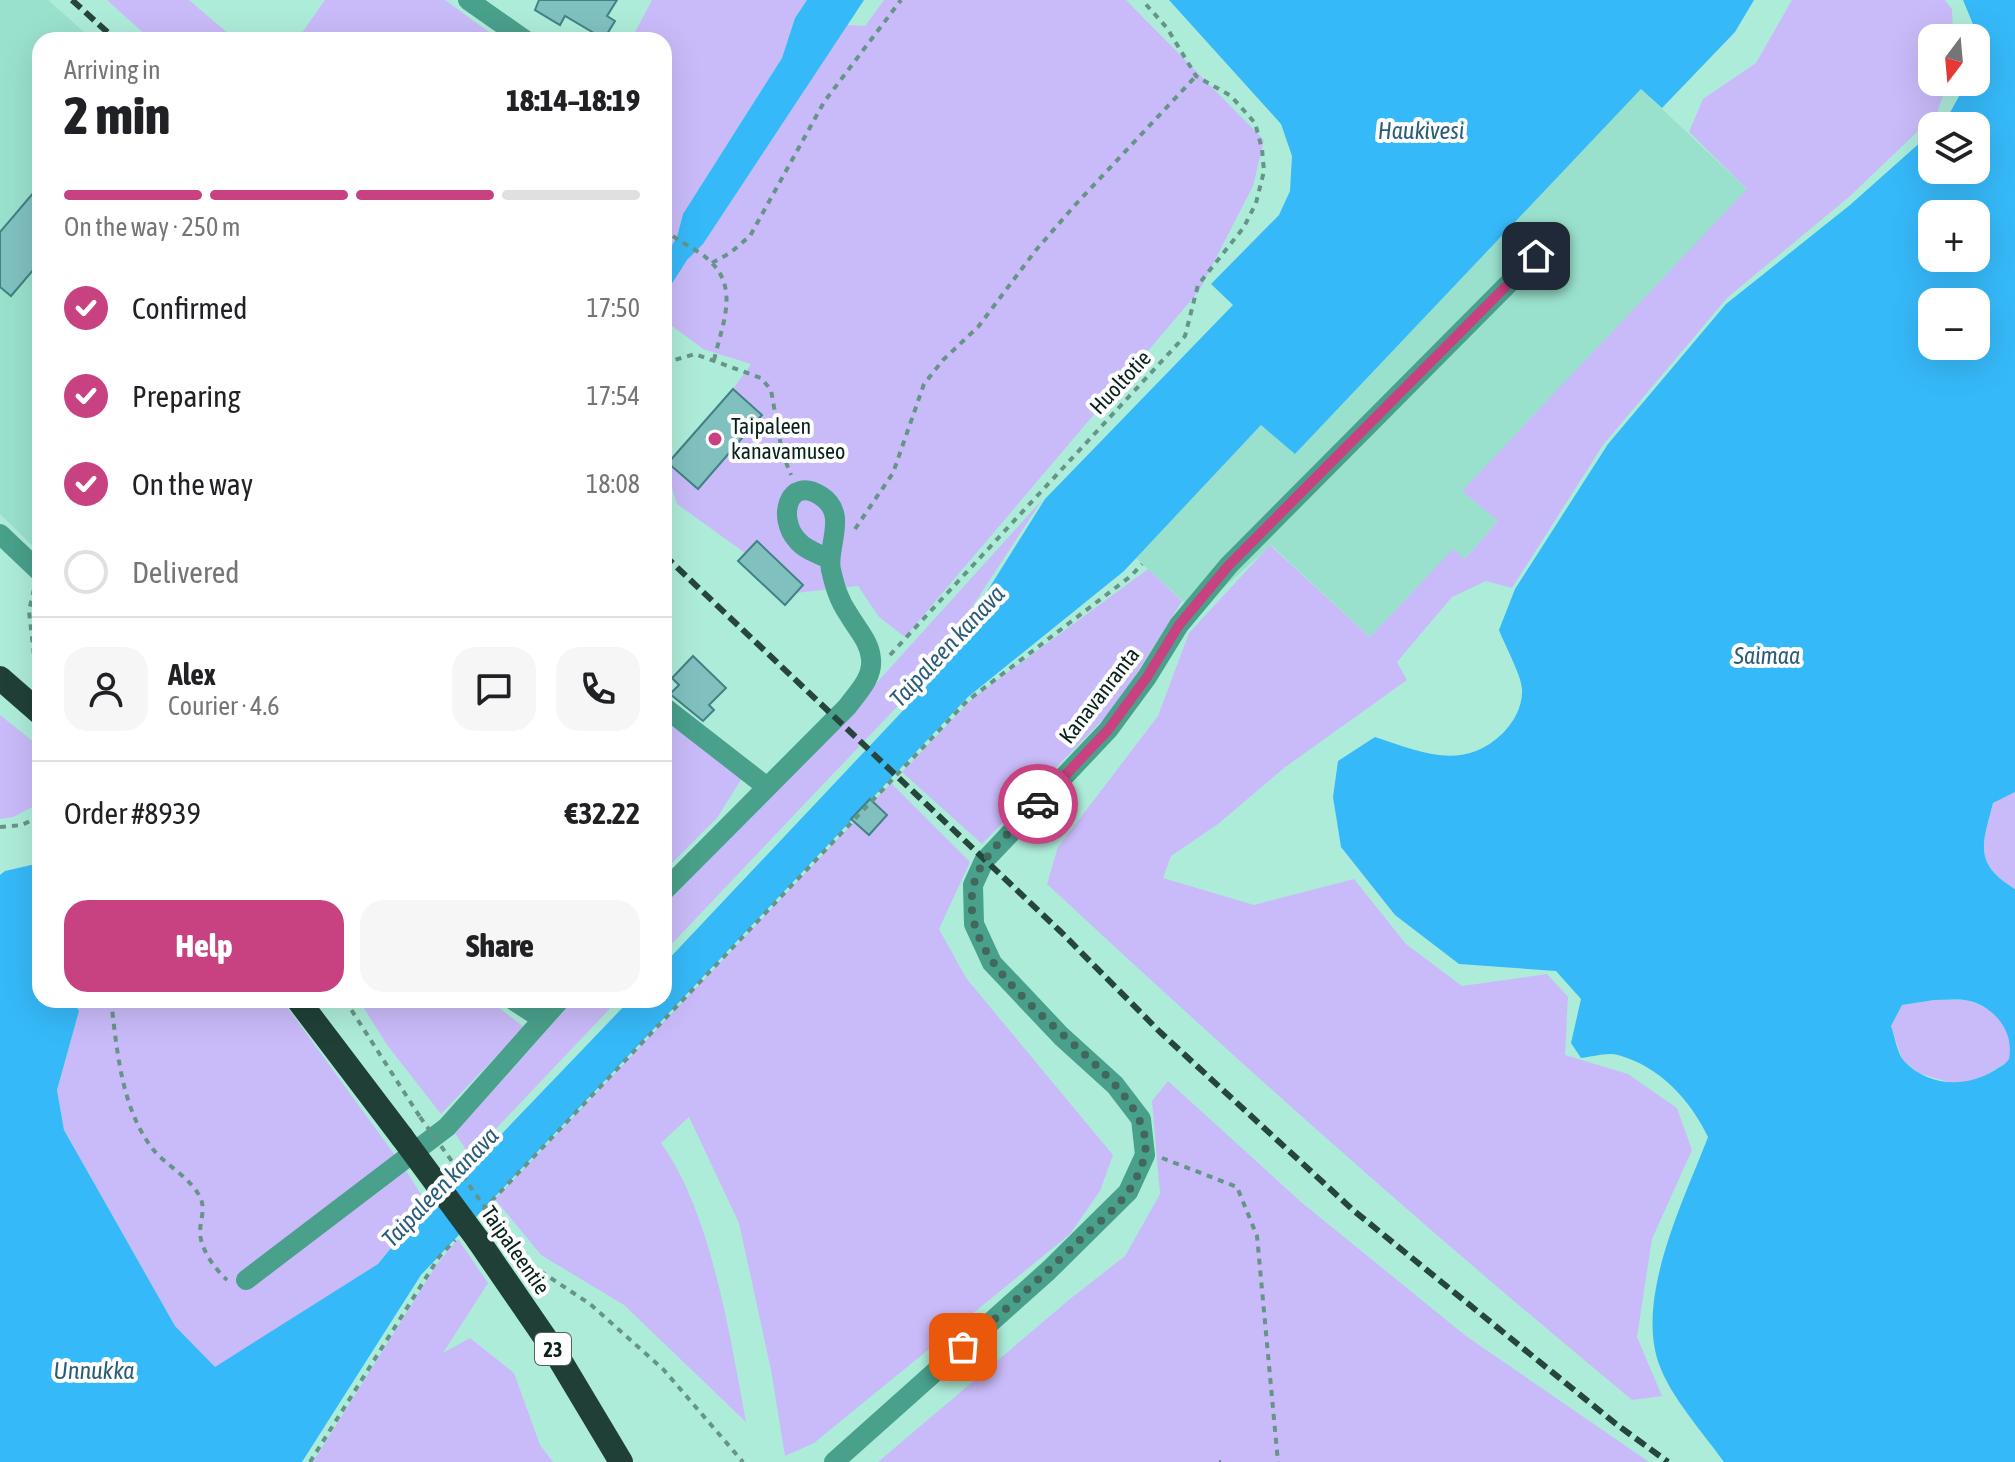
<!DOCTYPE html>
<html lang="en">
<head>
<meta charset="utf-8">
<style>
	body { margin:0; font-family:"Asap Condensed",sans-serif; background:#f6f6f6; color:#202124; height:100vh; display:flex; flex-direction:column; font-size:30px; white-space:nowrap }
	* { box-sizing:border-box; margin:0 }
	p { font-size:26px; color:#757577 }
	.icon { flex:none; width:44px; height:44px; fill:none; stroke:currentColor; stroke-width:2; stroke-linecap:round; stroke-linejoin:round }
	.map { position:relative; flex:1; overflow:hidden }
	.side { position:absolute; left:32px; top:32px; width:640px; height:976px; display:flex; flex-direction:column; background:#fff; border-radius:24px; box-shadow:0 8px 32px #0002 }
	.side>* { flex:none }
	.needle { width:52px; rotate:196deg }
	.tools { position:absolute; left:1918px; top:24px; display:grid; gap:16px }
	.tools a { display:grid; place-items:center; width:72px; height:72px; border-radius:16px; background:#fff; box-shadow:0 8px 32px #0002; font-size:40px }
	.pin { position:absolute; display:grid; place-items:center; width:68px; height:68px; color:#fff; margin:-34px; border-radius:16px; box-shadow:0 4px 12px #0006 }
	.courier { position:absolute; display:grid; place-items:center; width:80px; height:80px; margin:-40px; border:6px solid #c84181; border-radius:50%; background:#fff; color:#222; box-shadow:0 2px 10px #0007 }
	.overview em { font-style:normal; font-weight:800 }
	.overview div { display:flex; flex-direction:column-reverse }
	.overview { display:flex; align-items:center; justify-content:space-between; height:136px; padding:0 32px }
	h1 { font-size:52px; font-weight:800; line-height:60px }
	.bar { display:grid; grid-template-columns:repeat(4,1fr); gap:12px 8px; align-content:center; height:96px; padding:0 32px }
	.bar i { height:10px; border-radius:6px; background:#e0e0e0 }
	.bar .current { background:#c84181 }
	.bar p { grid-column:span 4 }
	.line { display:flex; align-items:center; gap:20px; padding:0 32px; border-top:2px solid #e0e0e0 }
	.line div { flex:1 }
	.round { display:grid; place-items:center; flex:none; width:84px; height:84px; border-radius:24px; background:#f6f6f6 }
	ol { padding:0 32px; list-style:none }
	li { display:flex; align-items:center; gap:24px; height:88px }
	li p { margin-inline-start:auto }
	li .icon { padding:8px; border-radius:50%; background:#c84181; color:#fff; stroke-width:4 }
	li:last-child { color:#757577 }
	li i { width:44px; height:44px; border:4px solid #e0e0e0; border-radius:50% }
	.button { display:flex; gap:16px; margin-top:auto; padding:16px 32px }
	.button a { flex:1; height:92px; border-radius:24px; background:#c84181; color:#fff; font-size:32px; font-weight:800; line-height:92px; text-align:center }
	.button a+a { background:#f6f6f6; color:#202124 }
	.map>svg:first-child { display:block }
</style>
</head>
<body>
<div class="map">
<svg width="2015" height="1462" viewBox="0 0 2015 1462">
	<rect width="100%" height="100%" fill="#aeecda"/>
	<!-- built -->
	<path fill="#9ae1cd" d="M0,0H48L93,40H40V553L0,514Z
		M1641,89L1748,190L1463,491L1498,521L1464,560L1453,550L1370,637L1271,545L1196,613L1136,558L1261,425L1296,453Z"/>
	<!-- green -->
	<path fill="#c9bbf9" d="M107,0H189L236,40H151Z
		M325,0H445L496,37L493,40H297Z
		M652,0H807L795,18L782,58L683,214L677,237L664,258V40H631Z
		M884,0H1126L1264,140L1253,186L1199,291L905,637L879,617L858,586L796,593L803,585L757,542L745,553L677,504L667,473L668,463L698,488L762,415L733,389L751,364L703,349L664,320C664,287 679,267 703,244L847,25L865,26Z
		M1792,0H1945L1952,9L1953,38H1932V82H1948L1937,113L1849,197L1727,298L1603,445L1512,588L1486,581L1452,597L1397,662L1407,680L1284,768L1218,824L1171,856L1163,878L1254,905L1354,879L1406,944L1462,986L1547,974L1568,997L1565,1055L1628,1074L1677,1108L1692,1150L1652,1239L1637,1337L1662,1396L1632,1400C1431,1234 1237,1061 1047,884L1058,847L1158,716L1189,633L1270,545L1373,640L1370,637L1453,549L1465,559L1498,521L1462,491L1747,189L1689,132L1703,99L1756,63Z
		M1042,500L929,673L664,952V906L851,711Z
		M1148,569L1182,601L1118,704L982,844L902,772L973,698Z
		M0,715L40,747V803L13,817L0,819Z
		M664,722L709,749L742,778L717,818L664,871Z
		M891,783L970,862L939,929L966,978L1113,1155L1100,1191L1070,1234L814,1443L785,1456L771,1370L739,1223L689,1117L661,1143C712,1214 730,1337 746,1422L624,1305L541,1255L495,1199Z
		M2015,792V889C1972,863 1983,843 1993,803Z
		M72,1000H282L405,1169L427,1204L378,1264L215,1368L175,1326L64,1130L57,1090L79,1011Z
		M359,1000H489L524,1027L441,1114L387,1045Z
		M574,1000H618L470,1156L455,1133Z
		M1934,1000H1966L1997,1011L2012,1031L2014,1046L2009,1061L1986,1075L1958,1085L1918,1073L1902,1059L1891,1026L1902,1005Z
		M1168,1081L1301,1202L1466,1336L1649,1462H878L1070,1299L1125,1256L1160,1194L1152,1101Z
		M458,1239L488,1283L443,1353L470,1338L514,1373L540,1445L553,1462H313L437,1264Z"/>
	<!-- water -->
	<path fill="#36b9f9" fill-rule="evenodd" d="M807,0H864L703,244L687,260L664,296V258L677,237L683,214L782,58L795,18Z
		M1169,0H1754L1735,32L1662,108L1641,89L1295,454L1261,425L1124,571L968,697L421,1275L302,1462H0V875L5,871L40,863L37,960L40,962V1000H72L79,1011L57,1090L64,1130L175,1326L215,1367L378,1264L427,1204L468,1169L630,1000H664V964L931,681L1045,499L1233,305L1211,284L1279,215L1290,191L1292,156L1281,124Z
		M1963,0H2015V792L1993,803C1983,843 1972,863 2015,889V1462H1724C1704,1434 1670,1396 1659,1364C1635,1297 1684,1200 1708,1137C1690,1100 1661,1067 1618,1055C1608,1052 1592,1057 1581,1058L1571,1043L1581,999L1556,971L1459,964L1395,915L1341,847L1333,797L1338,761L1375,737C1421,752 1463,772 1503,733C1514,722 1523,706 1522,689C1521,674 1505,646 1499,630L1515,589L1608,444L1726,304L1850,205L1932,132V170H1976V126H1939L1947,118L1967,82H1976L1975,29ZM1932,214H1976V258H1932ZM1976,302V346H1932V302ZM1934,1000C1944,1000 1955,999 1965,1000C1991,1004 2015,1029 2009,1059C2007,1063 2000,1067 1995,1070C1967,1088 1928,1087 1904,1061C1897,1053 1895,1037 1891,1026L1902,1005Z"/>
	<!-- building -->
	<path fill="#80c1c0" stroke="#418282" stroke-width="2" d="M539,0H617L607,16L615,21L604,39L565,16L560,25L535,10Z
		M40,185V262L11,296L0,287V232Z
		M733,389L762,415L698,489L668,463Z
		M757,541L803,585L785,605L738,561Z
		M693,656L726,688L709,705L714,710L703,721L670,694L679,685L672,678Z
		M870,799L887,815L869,835L851,819Z"/>
	<g fill="none" stroke-linecap="round" stroke-linejoin="round">
		<!-- path -->
		<path stroke="#669487" stroke-width="4" stroke-dasharray="6 6" stroke-linecap="butt" d="M664,228C674,239 688,245 700,253C742,282 724,318 714,360
			M712,263L730,253L750,236L824,102L901,0
			M664,363L695,354L761,378L771,390L782,452L791,475
			M855,529L893,473L924,384L943,360L978,327L1036,250L1076,204L1196,76
			M34,589L29,611L37,682
			M890,655L1185,336L1198,285L1244,227L1256,203L1264,171L1262,149L1255,123L1231,96L1196,76L1167,28L1142,0
			M0,827L22,825L40,816
			M111,1000C117,1050 121,1107 152,1148C165,1165 190,1177 200,1197C206,1209 200,1220 200,1233C201,1250 215,1269 227,1280
			M345,1000L420,1117
			M1162,1158L1237,1187L1257,1236L1278,1462
			M483,1210L967,701L1131,576L1142,564
			M500,1228L528,1263L590,1304L663,1369L743,1462
			M310,1462L439,1257L455,1240
			M1219,1462H1221"/>
		<!-- minor -->
		<path stroke="#49a08b" stroke-width="20" d="M468,0L525,40
			M0,534L40,572
			M664,707L767,787
			M664,891L847,707C858,692 873,678 871,659C870,642 857,629 849,615C839,601 835,587 831,570C826,547 849,514 821,496C788,475 777,518 797,540C804,549 818,554 829,559
			M513,1000L542,1019
			M246,1280L447,1127L560,1000
			M834,1462L1048,1271L1128,1192L1145,1155L1141,1119L1115,1085L1061,1036L992,963L974,924L973,885L984,861L1108,730L1147,677L1179,625L1229,565L1536,256"/>
		<!-- highway -->
		<path stroke="#204037" stroke-width="24" d="M0,678L40,713
			M298,1000L402,1137
			M478,1240L557,1355L621,1462"/>
		<!-- rail -->
		<path stroke="#26453d" stroke-width="6" stroke-dasharray="12 6" stroke-linecap="butt" d="M72,0L116,40
			M664,555L1061,932L1160,1032L1353,1210L1616,1424L1668,1462"/>
		<!-- path-bridge -->
		<path stroke="#669487" stroke-width="4" stroke-dasharray="6 6" stroke-linecap="butt" d="M420,1117L500,1228"/>
		<!-- highway-bridge -->
		<path stroke="#204037" stroke-width="24" d="M402,1137L478,1240"/>
	</g>
	<g fill="none" stroke-linecap="round" stroke-linejoin="round">
		<!-- done -->
		<path stroke="#42685e" stroke-width="8" stroke-dasharray="0 14.4" d="M963,1347C1004,1311 1045,1274 1084,1236C1098,1223 1116,1209 1127,1193C1134,1185 1143,1165 1145,1154C1158,1068 947,991 974,884C981,853 1017,827 1038,804"/>
		<!-- route -->
		<path stroke="#c84181" stroke-width="10" d="M1038,804L1108,730L1147,677L1179,625L1229,565L1536,256"/>
	</g>
	<!-- markers -->
	<circle fill="#c84181" stroke="#fefefe" stroke-width="3" cx="715" cy="439" r="8"/>
	<g text-anchor="middle" dominant-baseline="central" stroke-width="8" stroke-linejoin="round" paint-order="stroke">
		<!-- shield labels -->
		<rect fill="#fefefe" stroke="#52635f" stroke-width="2" x="535" y="1333" width="36" height="32" rx="6"/>
		<g font-size="20" font-weight="bold" fill="#08211b">
			<text x="553" y="1349">23</text>
		</g>
		<!-- street labels -->
		<g font-size="22" fill="#08211b" stroke="#fefefe">
			<text transform="translate(1120 382) rotate(-47)">Huoltotie</text>
			<text transform="translate(1099 695) rotate(-52)">Kanavanranta</text>
			<text transform="translate(516 1250) rotate(55)">Taipaleentie</text>
		</g>
		<!-- poi labels -->
		<g font-size="22" fill="#08211b" stroke="#fefefe" text-anchor="start">
			<text x="731" y="426">Taipaleen<tspan x="731" dy="25">kanavamuseo</tspan></text>
		</g>
		<!-- water labels -->
		<g font-size="24" font-style="italic" fill="#2c5d78" stroke="#fefefe">
			<text x="1421" y="130">Haukivesi</text>
			<text transform="translate(947 646) rotate(-47)">Taipaleen kanava</text>
			<text x="1767" y="655">Saimaa</text>
			<text transform="translate(440 1187) rotate(-46)">Taipaleen kanava</text>
			<text x="94" y="1370">Unnukka</text>
		</g>
	</g>
</svg>
<div class="tools">
<a><svg class="needle" viewBox="-14 -14 28 28"><path d="M0-13l5 13h-10z" fill="#e53935"/><path d="M0 13l5-13h-10z" fill="#757577"/></svg></a>
<a><svg class="icon" aria-label="layers" viewBox="0 0 24 24"><path d="M12 4l9 5-9 5-9-5zM3 14l9 5 9-5"/></svg></a>
<a>+</a>
<a>−</a>
</div>
<div class="pin" style="left:963px;top:1347px;background:#ea580c"><svg class="icon" aria-label="bag" viewBox="0 0 24 24"><path d="M5 8h14l-1 12H6zM9 8a3 3 0 0 1 6 0"/></svg></div>
<div class="pin" style="left:1536px;top:256px;background:#1f2937"><svg class="icon" aria-label="home" viewBox="0 0 24 24"><path d="M3 11l9-7 9 7M6 9v11h12V9"/></svg></div>
<div class="courier" style="left:1038px;top:804px"><svg class="icon" aria-label="car" viewBox="0 0 24 24"><path d="M5 17H2v-5l4-1 3-4h7l3 4 3 1v5h-3M9 17h6M6 11h13"/><circle cx="7" cy="17" r="2"/><circle cx="17" cy="17" r="2"/></svg></div>
<section class="side">
<div class="overview"><div><h1>2 min</h1><p>Arriving in</p></div><em>18:14–18:19</em></div>
<div class="bar"><i class="current"></i><i class="current"></i><i class="current"></i><i></i><p>On the way · 250 m</p></div>
<ol>
<li><svg class="icon" aria-label="check" viewBox="0 0 24 24"><path d="M5 12l5 5 9-10"/></svg>Confirmed<p>17:50</p></li>
<li><svg class="icon" aria-label="check" viewBox="0 0 24 24"><path d="M5 12l5 5 9-10"/></svg>Preparing<p>17:54</p></li>
<li><svg class="icon" aria-label="check" viewBox="0 0 24 24"><path d="M5 12l5 5 9-10"/></svg>On the way<p>18:08</p></li>
<li><i></i>Delivered</li>
</ol>
<div class="line" style="height:144px"><a class="round"><svg class="icon" aria-label="person" viewBox="0 0 24 24"><circle cx="12" cy="8" r="4"/><path d="M4 21q1-7 8-7t8 7"/></svg></a><div><b>Alex</b><p>Courier · 4.6</p></div><a class="round"><svg class="icon" aria-label="chat" viewBox="0 0 24 24"><path d="M4 5h16v11H9l-5 4z"/></svg></a><a class="round"><svg class="icon" aria-label="phone" viewBox="0 0 24 24"><path d="M5 4h4l2 5-3 2q2 4 5 5l2-3 5 2v4C11 20 4 13 5 4z"/></svg></a></div>
<div class="line" style="height:104px"><div>Order #8939</div><b>€32.22</b></div>
<div class="button"><a>Help</a><a>Share</a></div>
</section>
</div>
</body>
</html>
